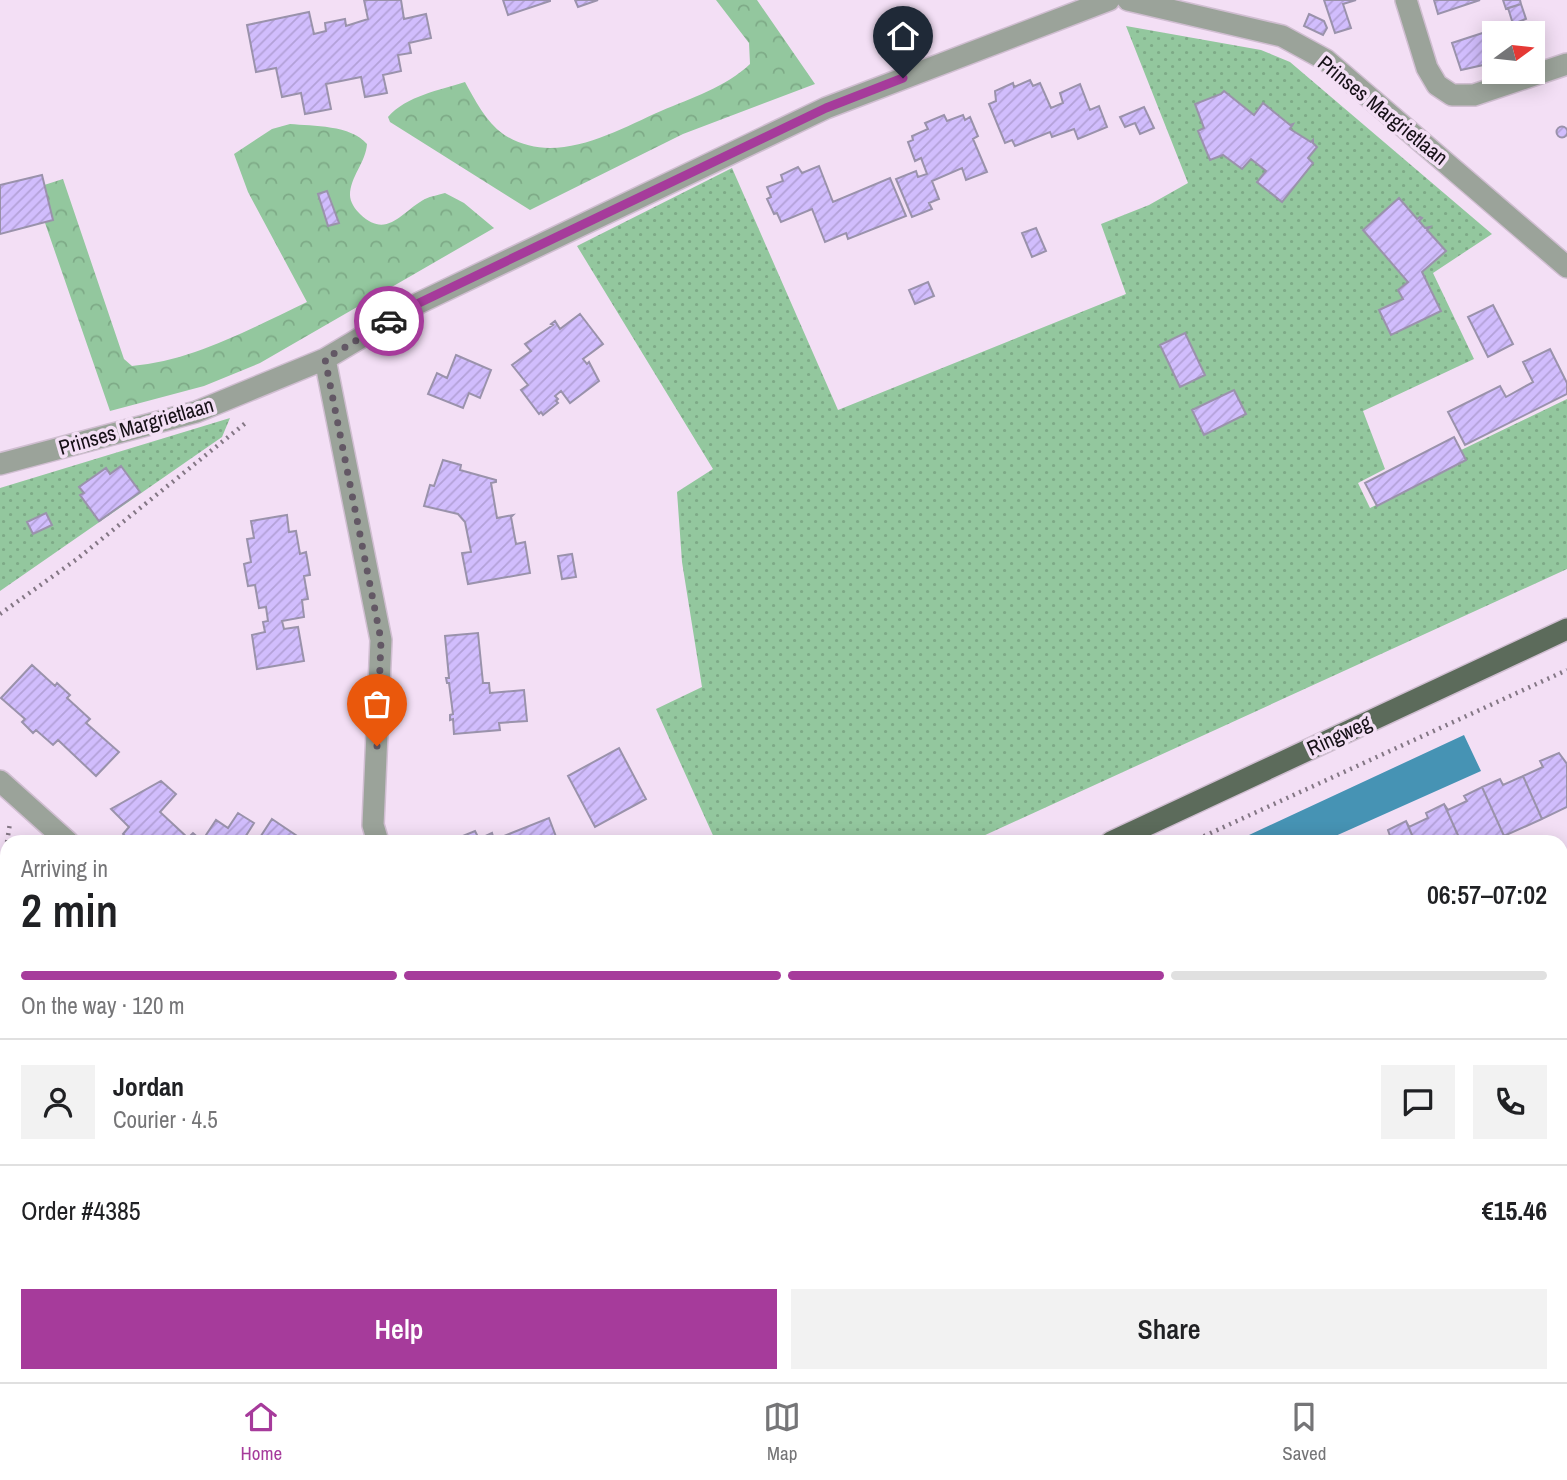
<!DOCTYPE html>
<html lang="en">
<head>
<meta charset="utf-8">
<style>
	body { margin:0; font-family:"Archivo Narrow",sans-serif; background:#f2f2f2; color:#202124; height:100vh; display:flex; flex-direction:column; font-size:26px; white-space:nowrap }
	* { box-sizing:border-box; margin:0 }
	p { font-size:23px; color:#757577 }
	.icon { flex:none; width:38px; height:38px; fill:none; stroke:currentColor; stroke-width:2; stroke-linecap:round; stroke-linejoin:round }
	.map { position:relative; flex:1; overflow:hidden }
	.details { position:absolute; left:0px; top:835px; width:1568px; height:548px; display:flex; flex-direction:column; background:#fff; border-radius:21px 21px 0 0; box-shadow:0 4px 18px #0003 }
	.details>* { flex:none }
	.needle { width:46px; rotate:75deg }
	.controls { position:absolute; left:1482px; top:21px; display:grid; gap:14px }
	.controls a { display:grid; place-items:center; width:63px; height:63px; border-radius:0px; background:#fff; box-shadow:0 4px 18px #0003; font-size:35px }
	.pin { position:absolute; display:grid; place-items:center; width:60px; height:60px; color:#fff; margin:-72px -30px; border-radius:50% 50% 50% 0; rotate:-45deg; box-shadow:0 0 7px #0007 }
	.pin .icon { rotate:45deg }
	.courier { position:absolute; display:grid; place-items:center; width:70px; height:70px; margin:-35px; border:5px solid #a63b9b; border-radius:50%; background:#fff; color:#222; box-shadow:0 2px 9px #0007 }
	.summary em { font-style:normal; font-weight:600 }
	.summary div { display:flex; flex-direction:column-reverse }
	.summary { display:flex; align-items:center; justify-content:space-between; height:119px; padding:0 21px }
	h1 { font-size:46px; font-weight:600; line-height:52px }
	.bar { display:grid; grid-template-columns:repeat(4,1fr); gap:10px 7px; align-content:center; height:84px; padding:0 21px }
	.bar i { height:9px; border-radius:5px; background:#e0e0e0 }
	.bar .active { background:#a63b9b }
	.bar p { grid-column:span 4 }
	.line { display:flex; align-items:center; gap:18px; padding:0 21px; border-top:2px solid #e0e0e0 }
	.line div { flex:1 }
	.round { display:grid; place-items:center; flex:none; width:74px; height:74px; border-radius:0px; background:#f2f2f2 }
	.button { display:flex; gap:14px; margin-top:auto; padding:14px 21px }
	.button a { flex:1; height:80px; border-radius:0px; background:#a63b9b; color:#fff; font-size:28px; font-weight:600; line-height:80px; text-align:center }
	.button a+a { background:#f2f2f2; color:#202124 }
	.menu { display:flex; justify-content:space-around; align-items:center; height:98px; border-top:2px solid #e0e0e0; background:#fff; font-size:19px; color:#757577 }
	.menu a { display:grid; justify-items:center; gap:4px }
	.menu .active { color:#a63b9b }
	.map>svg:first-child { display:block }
</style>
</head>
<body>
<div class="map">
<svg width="1567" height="1382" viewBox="0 0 1567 1382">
	<defs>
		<pattern id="grass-dots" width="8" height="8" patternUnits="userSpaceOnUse" patternTransform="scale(1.75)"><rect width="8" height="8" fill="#93c79e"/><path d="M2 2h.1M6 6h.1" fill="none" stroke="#7eaa87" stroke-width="1.8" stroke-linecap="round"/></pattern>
		<pattern id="forest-crowns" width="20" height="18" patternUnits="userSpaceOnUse" patternTransform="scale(1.75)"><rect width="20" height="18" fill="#93c79e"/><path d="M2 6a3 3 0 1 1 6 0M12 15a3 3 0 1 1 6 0" fill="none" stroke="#7eaa87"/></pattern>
		<pattern id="building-hatch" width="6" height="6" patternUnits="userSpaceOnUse" patternTransform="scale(1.75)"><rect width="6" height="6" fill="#d1bdfd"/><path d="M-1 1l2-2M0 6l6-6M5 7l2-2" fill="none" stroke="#b3a1d8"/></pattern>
	</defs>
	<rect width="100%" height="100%" fill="#f3dff5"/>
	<!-- grass -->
	<path fill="url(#grass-dots)" d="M1126,26L1261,50L1290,62L1492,234L1433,273L1474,359L1363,411L1385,469L1358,483L1370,508L1462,463L1457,452L1567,399V569L970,842H716L656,709L702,687L682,562L677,492L713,469L577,246L732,168L838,410L1126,294L1101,224L1149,205L1188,183Z
		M230,418L222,437L0,591V488Z
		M0,865L7,880V936L0,926Z
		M0,968C12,989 9,1018 0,1039Z
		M1561,1045L1567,1054V1123L1561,1118Z
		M7,1200V1259L0,1261V1202Z"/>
	<!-- forest -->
	<path fill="url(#forest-crowns)" d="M716,0H757L815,84L683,134L530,210L390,122L388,117C406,96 440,90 465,82C475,100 486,122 503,134C554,168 613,132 661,111C691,98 726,87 750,64L749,43Z
		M290,124C313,126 351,125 367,144C366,162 350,177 350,195C350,202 355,209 360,214C387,240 401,212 425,199C431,196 439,195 445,193L464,203L494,228L260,363L204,386L110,411L35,194L41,186L63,179L124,359L132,366C193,361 252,328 307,302L248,192L234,154L272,129Z
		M530,1376H560L557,1382H527Z"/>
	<!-- water -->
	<path fill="#4693b4" d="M1464,735L1481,771L1322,842H1234Z
		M0,926L7,936V989L6,979L0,968Z
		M7,1023V1200L0,1202V1039Z"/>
	<!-- building -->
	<path fill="url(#building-hatch)" stroke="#9a92ab" stroke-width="2" d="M364,0H401L404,19L426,14L431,38L409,43L411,53L398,55L401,71L383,75L387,93L365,97L361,77L326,84L331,109L305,114L301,93L282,97L276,68L256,72L247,25L309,12L314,34L326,31L325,23L345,19L346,26L368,19Z
		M503,0H550V1L508,15Z
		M575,0H598L578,7Z
		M1324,0H1356L1343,4L1351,28L1335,33Z
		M1434,0H1480L1438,14Z
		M1503,0H1520L1521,4L1506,9Z
		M1521,4L1526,19L1513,24L1508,8Z
		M1309,14L1324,21L1327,28L1323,35L1304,26Z
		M1507,25L1510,33H1494V59L1491,61L1492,63L1461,70L1452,43Z
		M1030,80L1033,86L1040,83L1051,108L1063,103L1060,93L1080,84L1090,110L1099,106L1107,127L1078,139L1074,129L1052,137L1050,132L1015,146L1012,140L1005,143L989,104L996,101L995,91L1013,83L1014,87Z
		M1224,91L1254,115L1263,103L1290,125L1293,124L1290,129L1311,142L1313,140V143L1317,147L1308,158L1313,163L1282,202L1257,182L1266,171L1251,159L1242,169L1223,155L1210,160L1198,131L1204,128L1195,104L1221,94Z
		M1144,107L1154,128L1140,134L1135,123L1125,127L1120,117Z
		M944,115L947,121L963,115L965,120L970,117L978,136L973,139L987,172L966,180L962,168L932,181L939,199L929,203L932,209L912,217L896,179L916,171L918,177L927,174L921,158L915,161L908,142L913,140L912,136L928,129L925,123Z
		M1556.5 132a5.5 5.5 0 1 1 11 0a5.5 5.5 0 1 1-11 0Z
		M819,166L833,202L890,178L906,216L848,239L846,233L825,242L812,209L781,222L777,213L774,214L767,199L771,197L767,187L783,181L781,175L798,167L802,173Z
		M42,175L53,220L0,234V185Z
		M327,191L339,223L328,226L318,194Z
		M1399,198L1417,219L1420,217L1422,218L1419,221L1425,228L1430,227L1427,230L1446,251L1422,272L1441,311L1391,335L1379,310L1403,299L1398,290L1408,282L1363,230Z
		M1036,228L1046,251L1032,257L1022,233Z
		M928,282L934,296L915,304L909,290Z
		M1493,305L1513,344L1488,357L1468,317Z
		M580,314L603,344L583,359L587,364L589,362L599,381L570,403L561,391L555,396L558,399L556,401L558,403L543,415L541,412L539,414L521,390L528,385L512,365L531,351L525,344L553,325L551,324L555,321L560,329Z
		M1185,333L1205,375L1180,387L1160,345Z
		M1550,349L1567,383V394L1465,445L1448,412L1500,386L1506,397L1533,382L1523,362Z
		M456,355L491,370L480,398L469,393L463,408L428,394L437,373L447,378Z
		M1234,390L1246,414L1204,435L1192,410Z
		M1454,437L1466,460L1377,506L1365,483Z
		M443,460L461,465L460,470L496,480V482L491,483L497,518L513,515L511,517L516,544L525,542L530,573L468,584L462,553L471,552L465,522L458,514L424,506L430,485L434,486Z
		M121,466L140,492L99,521L80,495L84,493L79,487L106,468L110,474Z
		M46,513L52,525L33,534L27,522Z
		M287,515L289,532L296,531L300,554L306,552L310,575L304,576L308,599L302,600L304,617L282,621L284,629L298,627L304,661L257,669L252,635L265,632L263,622L268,621L266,607L259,608L255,585L248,586L244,564L251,562L247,539L254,538L251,521Z
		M572,554L576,577L562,579L558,556Z
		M478,633L483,683H489L490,693L524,690L527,721L499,723L500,730L454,734L453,719L450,720V715L453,714L449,683H447L446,678H449L445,636Z
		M32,665L55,686L57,683L70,695L67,698L90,719L86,723L119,752L96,776L58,740L53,745L36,730L33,733L22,722L25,719L1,698Z
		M619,748L646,799L595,827L568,776Z
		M1559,753L1567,764V807L1542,819L1523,776L1543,767L1540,761Z
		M1523,776L1542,819L1504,836L1482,787L1500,779L1503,785Z
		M161,781L176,794L160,812L188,838L193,833L202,841L216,820L228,828L238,813L254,823L242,842H131L123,834L129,827L111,809Z
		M1482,787L1504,836L1492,842H1461L1444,804L1448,810L1467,801L1464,796Z
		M1444,804L1461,842H1415L1406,821L1409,827L1428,818L1426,813Z
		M549,818L558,842H448L475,831L479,839L492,833L494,840Z
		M272,819L306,842H257Z
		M1406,821L1415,842H1376L1390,836L1388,830Z
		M1567,904V947L1564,949L1561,945V908Z
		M1561,1172L1565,1176L1567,1173V1204L1561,1211Z
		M1567,1204V1255L1561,1250V1211Z
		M1561,1286L1567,1291V1297L1564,1301L1561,1299Z
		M580,1376H605L612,1382H574Z
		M942,1376H950L957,1382H937Z
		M1324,1376H1365L1373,1382H1325Z
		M1365,1376H1389L1394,1380L1393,1382H1373Z
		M1457,1376H1476L1471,1382H1455L1453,1380Z
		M1515,1376H1528L1536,1382H1508Z
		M1555,1376L1562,1382H1548Z"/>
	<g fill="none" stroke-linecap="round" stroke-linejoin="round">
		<defs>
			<path id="minor" d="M1128,0L1282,36L1326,60L1567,267
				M1406,0L1427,68L1437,85L1452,95H1474L1567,64
				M325,359L381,640L373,825L378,842
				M0,464L196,412L325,359L419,303L826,108L1109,0
				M0,781L68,842
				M1561,884L1567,880
				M1561,1015L1567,1023
				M1561,1131L1567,1136
				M699,1376L707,1382
				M806,1382L812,1376"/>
			<path id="major" d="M1111,842L1567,629
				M0,1275L7,1274"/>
		</defs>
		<!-- minor casing -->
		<use href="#minor" stroke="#d0bed1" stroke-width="24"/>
		<!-- major casing -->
		<use href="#major" stroke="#d0bed1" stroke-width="24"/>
		<!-- path -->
		<path stroke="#847785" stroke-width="4.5" stroke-dasharray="2 5" stroke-linecap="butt" d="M0,614L77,559L248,421
			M7,842L10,823
			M1191,842L1567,670
			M7,845V860
			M0,1335H7
			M388,1376L393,1382
			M487,1382L489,1376"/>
		<!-- minor -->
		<use href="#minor" stroke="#9ba39a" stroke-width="21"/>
		<!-- major -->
		<use href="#major" stroke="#5c6b5b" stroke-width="21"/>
	</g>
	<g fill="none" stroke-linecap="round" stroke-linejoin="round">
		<!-- done -->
		<path stroke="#635865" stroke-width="7" stroke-dasharray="0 12.6" d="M377,746L381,640L325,359L389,321"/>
		<!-- route -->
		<path stroke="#a63b9b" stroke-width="9" d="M389,321L419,303L826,108L903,78"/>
	</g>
	<g text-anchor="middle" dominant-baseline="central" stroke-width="7" stroke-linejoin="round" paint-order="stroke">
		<!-- street labels -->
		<g font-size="21" fill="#161017" stroke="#f3dff5">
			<text transform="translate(1383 110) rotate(39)">Prinses Margrietlaan</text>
			<text transform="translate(136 426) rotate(-16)">Prinses Margrietlaan</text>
			<text transform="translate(1339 735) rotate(-25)">Ringweg</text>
		</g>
	</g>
</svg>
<div class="controls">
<a><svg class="needle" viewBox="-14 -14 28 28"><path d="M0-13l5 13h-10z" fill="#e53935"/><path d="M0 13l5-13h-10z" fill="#757577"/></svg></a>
</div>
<div class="pin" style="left:377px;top:746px;background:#ea580c"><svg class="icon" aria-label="bag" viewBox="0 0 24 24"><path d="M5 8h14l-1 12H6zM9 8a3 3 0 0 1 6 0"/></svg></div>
<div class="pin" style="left:903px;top:78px;background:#1f2937"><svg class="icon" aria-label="home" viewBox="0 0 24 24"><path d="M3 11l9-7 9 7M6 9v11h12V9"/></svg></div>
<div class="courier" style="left:389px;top:321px"><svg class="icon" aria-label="car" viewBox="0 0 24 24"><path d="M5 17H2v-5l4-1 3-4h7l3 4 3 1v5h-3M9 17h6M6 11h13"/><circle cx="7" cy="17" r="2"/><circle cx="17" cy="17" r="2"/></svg></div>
<section class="details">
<div class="summary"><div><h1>2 min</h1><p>Arriving in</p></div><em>06:57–07:02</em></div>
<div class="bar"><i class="active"></i><i class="active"></i><i class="active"></i><i></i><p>On the way · 120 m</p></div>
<div class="line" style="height:126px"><a class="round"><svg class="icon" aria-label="person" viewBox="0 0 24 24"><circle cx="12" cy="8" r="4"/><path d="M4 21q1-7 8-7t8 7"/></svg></a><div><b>Jordan</b><p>Courier · 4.5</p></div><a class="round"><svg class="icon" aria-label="chat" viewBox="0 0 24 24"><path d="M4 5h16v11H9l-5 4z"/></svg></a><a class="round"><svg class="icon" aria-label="phone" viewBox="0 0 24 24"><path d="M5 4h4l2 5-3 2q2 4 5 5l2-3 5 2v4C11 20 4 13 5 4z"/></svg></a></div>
<div class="line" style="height:91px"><div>Order #4385</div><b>€15.46</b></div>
<div class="button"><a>Help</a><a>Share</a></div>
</section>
</div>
<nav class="menu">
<a class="active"><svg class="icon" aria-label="home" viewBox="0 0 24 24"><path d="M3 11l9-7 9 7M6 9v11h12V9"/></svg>Home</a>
<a><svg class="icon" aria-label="map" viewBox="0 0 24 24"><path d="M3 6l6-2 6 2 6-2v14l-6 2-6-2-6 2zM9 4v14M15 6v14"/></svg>Map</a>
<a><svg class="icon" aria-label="saved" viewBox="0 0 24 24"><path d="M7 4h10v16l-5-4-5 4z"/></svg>Saved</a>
</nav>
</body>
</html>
